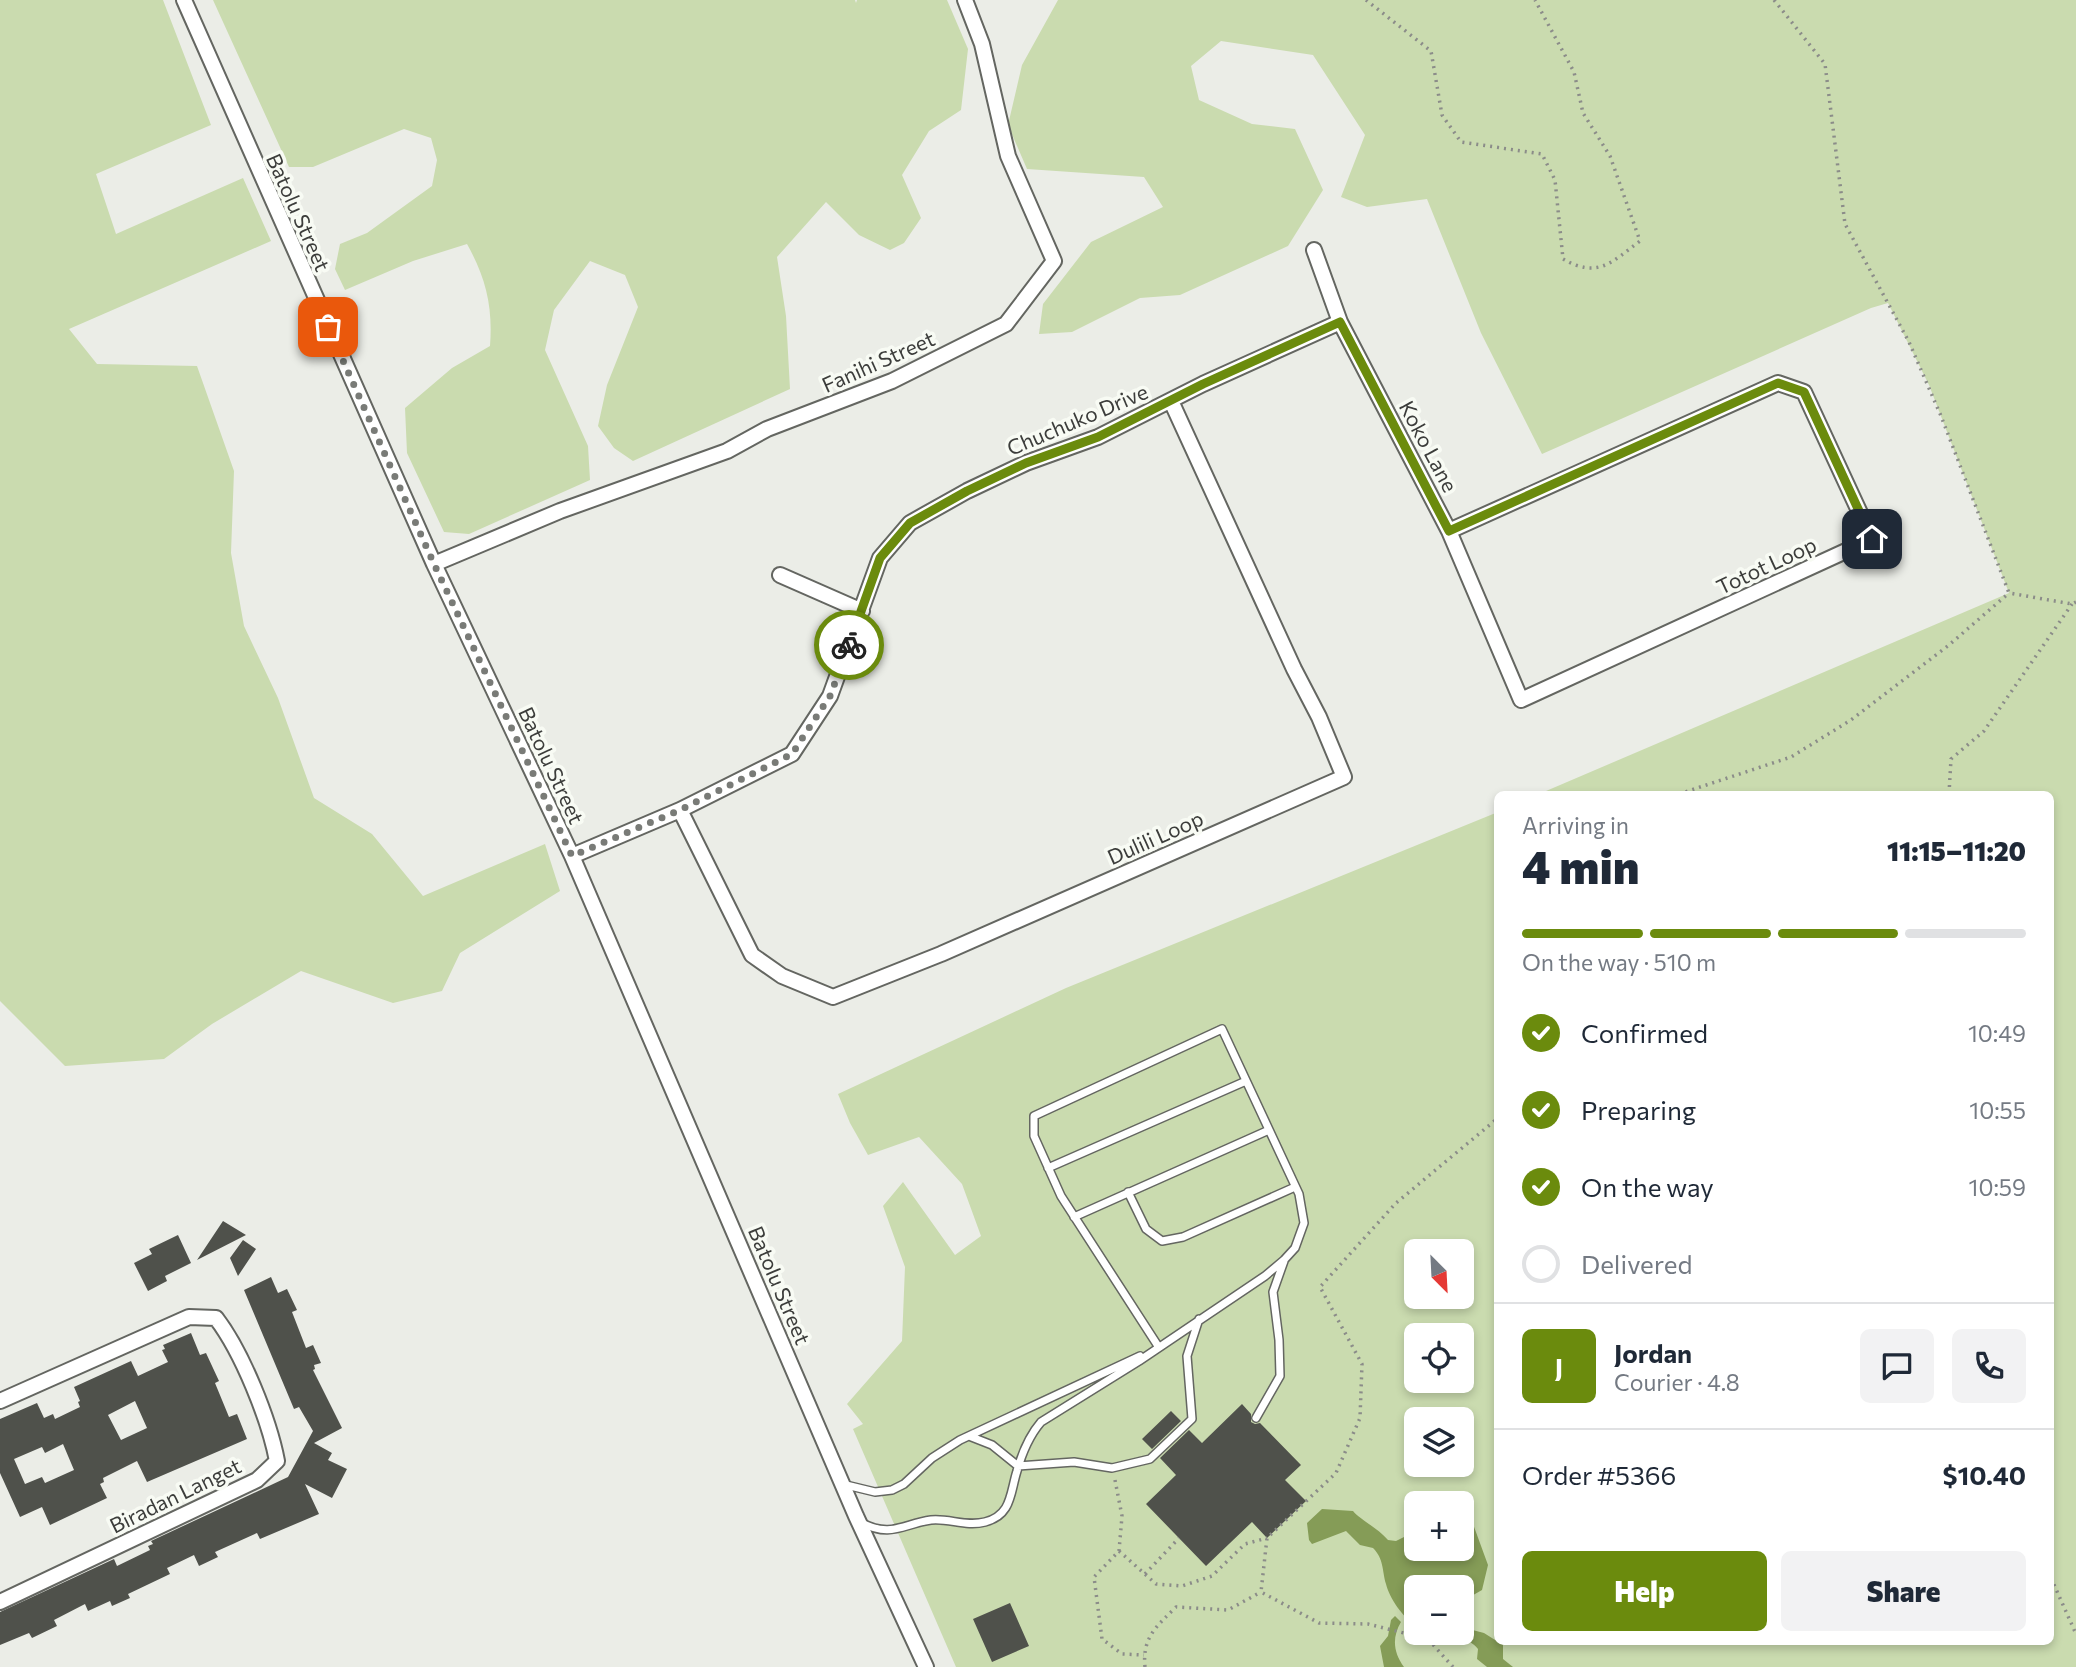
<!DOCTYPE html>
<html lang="en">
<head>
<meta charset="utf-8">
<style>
	body { margin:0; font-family:Commissioner,sans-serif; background:#f2f2f3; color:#1f2937; height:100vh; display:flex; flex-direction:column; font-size:26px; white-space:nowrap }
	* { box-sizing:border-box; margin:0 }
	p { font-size:23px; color:#747a83 }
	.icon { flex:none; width:38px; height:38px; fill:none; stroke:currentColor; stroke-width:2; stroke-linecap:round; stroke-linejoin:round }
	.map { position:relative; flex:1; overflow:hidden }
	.panel { position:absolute; left:1494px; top:791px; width:560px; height:854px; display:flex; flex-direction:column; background:#fff; border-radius:10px; box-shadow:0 4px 10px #0003 }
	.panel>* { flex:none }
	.needle { width:46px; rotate:156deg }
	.fabs { position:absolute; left:1404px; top:1239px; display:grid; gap:14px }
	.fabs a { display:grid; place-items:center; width:70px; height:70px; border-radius:10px; background:#fff; box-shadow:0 4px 10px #0003; font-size:35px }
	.pin { position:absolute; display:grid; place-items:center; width:60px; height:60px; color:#fff; margin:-30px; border-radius:14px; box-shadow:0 4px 10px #0006 }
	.courier { position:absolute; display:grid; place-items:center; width:70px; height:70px; margin:-35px; border:5px solid #6b8b0d; border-radius:50%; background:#fff; color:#222; box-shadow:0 2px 9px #0007 }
	.head em { font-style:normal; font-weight:800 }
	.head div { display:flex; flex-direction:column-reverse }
	.head { display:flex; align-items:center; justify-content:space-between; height:119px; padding:0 28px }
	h1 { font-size:46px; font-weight:800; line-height:52px }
	.bar { display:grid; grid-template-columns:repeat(4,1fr); gap:10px 7px; align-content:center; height:84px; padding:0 28px }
	.bar i { height:9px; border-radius:5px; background:#e0e1e3 }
	.bar .current { background:#6b8b0d }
	.bar p { grid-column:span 4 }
	.line { display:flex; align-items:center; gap:18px; padding:0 28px; border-top:2px solid #e0e1e3 }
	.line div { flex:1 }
	.round { display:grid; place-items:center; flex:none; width:74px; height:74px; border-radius:10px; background:#f2f2f3 }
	ol { padding:0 28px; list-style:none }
	li { display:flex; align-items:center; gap:21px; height:77px }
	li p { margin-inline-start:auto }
	li .icon { padding:7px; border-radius:50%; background:#6b8b0d; color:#fff; stroke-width:4 }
	li:last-child { color:#747a83 }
	li i { width:38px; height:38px; border:4px solid #e0e1e3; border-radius:50% }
	.button { display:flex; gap:14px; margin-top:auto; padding:14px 28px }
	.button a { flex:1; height:80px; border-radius:10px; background:#6b8b0d; color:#fff; font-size:28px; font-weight:800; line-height:80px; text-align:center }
	.button a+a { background:#f2f2f3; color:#1f2937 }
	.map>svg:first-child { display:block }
</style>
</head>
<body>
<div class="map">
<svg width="2076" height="1667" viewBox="0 0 2076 1667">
	<rect width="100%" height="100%" fill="#ebede7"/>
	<!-- green -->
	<path fill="#cadbaf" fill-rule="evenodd" d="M0,0H163L211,125L96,174L116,234L243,178L271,241L69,329L97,364L197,366L234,471L231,553L244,626L278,698L314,798L372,834L423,896L545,844L560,891L460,953L442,991L393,1003L301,971L212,1024L164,1059L65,1066L0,1001Z
		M213,0H855L856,3L857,0H947L968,49L961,110L929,131L902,175L921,218L904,243L890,250L859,235L826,202L777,257L786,316L790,389L633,461L614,448L598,426L607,385L638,307L625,275L590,261L554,310L545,350L588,446L590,480L469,534L444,532L407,453L405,408L452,368L490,346C493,307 486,278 467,244L413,261L345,290L335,269L340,244L367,233L432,186L437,160L431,138L404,129L313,167H289Z
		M1058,0H2076V1667H956L853,1429L863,1424L847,1404L902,1341L905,1267L883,1206L903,1182L955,1255L981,1236L962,1184L919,1137L868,1155L850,1123L838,1094L1066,988L1498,812V1642H2051V794H1539L2009,593L1929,385L1888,303L1871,308L1542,454L1481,333L1427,199L1367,207L1341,197L1365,135L1313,55L1221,41L1191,66L1199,100L1252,124L1295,129L1323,190L1288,246L1180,295L1140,298L1072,332L1039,334L1043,304L1091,242L1163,207L1144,177L1027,169L1008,125L1022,65ZM1416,1251H1461V1297H1416ZM1416,1335H1461V1381H1416ZM1416,1419H1461V1465H1416ZM1416,1503H1461V1549H1416ZM1416,1587H1461V1633H1416Z"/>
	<!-- water -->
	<path fill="#859c57" d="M1322,1509L1353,1511C1359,1519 1378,1528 1388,1540L1396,1541L1416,1531V1549H1461V1520H1466L1473,1524L1488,1565L1482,1590L1461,1602V1587H1416V1624C1403,1619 1389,1597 1386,1584C1382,1570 1384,1559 1373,1548L1360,1545L1346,1531L1312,1544L1309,1540L1307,1523Z
		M1395,1616L1401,1622C1392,1637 1393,1652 1404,1667H1384L1380,1646L1388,1636L1391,1620Z
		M1461,1627L1484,1633L1503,1645V1659L1513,1667H1487L1477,1659L1478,1649C1467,1636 1461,1643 1446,1643L1440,1633H1461Z"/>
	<!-- building -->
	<path fill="#4f514b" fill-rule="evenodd" d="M223,1221L246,1235L197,1260Z
		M178,1235L191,1263L165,1276L167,1281L148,1291L134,1263L152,1254L149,1249Z
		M243,1240L256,1249L238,1276L230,1258Z
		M271,1277L278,1293L287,1289L297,1310L292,1312L306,1348L313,1345L321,1363L314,1365L315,1369L313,1370L342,1428L314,1443L332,1453L328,1460L347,1469L332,1498L305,1484L319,1514L260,1539L257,1533L215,1552L218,1557L199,1566L194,1555L167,1568L170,1574L128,1594L130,1598L112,1606L110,1601L88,1611L85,1604L54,1620L57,1626L32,1638L29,1633L0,1645V1612L114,1559L117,1566L150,1550L148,1546L153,1544L151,1541L288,1477L313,1431L299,1407L294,1409L244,1290Z
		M191,1333L200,1355L206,1353L219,1381L215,1383L229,1417L237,1414L247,1439L147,1482L137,1461L103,1478L104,1482L100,1484L107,1498L50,1525L42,1507L20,1517L0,1473V1419L37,1403L44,1418L53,1414L55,1419L80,1407L78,1402L80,1401L74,1387L131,1361L138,1376L168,1362L162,1350L165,1349L163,1345ZM135,1401L147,1428L121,1440L108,1415ZM63,1444L74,1470L45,1483L42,1477L25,1484L14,1459L42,1447L45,1453Z
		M1242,1404L1251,1414V1422L1255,1424L1260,1423L1301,1465L1285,1480L1306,1501L1267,1538L1252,1522L1206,1566L1146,1504L1176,1475L1160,1458L1189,1430L1202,1443Z
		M1171,1411L1181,1421L1152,1449L1142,1439Z
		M1010,1603L1029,1646L992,1662L973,1619Z"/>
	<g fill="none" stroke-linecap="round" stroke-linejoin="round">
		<defs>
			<path id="service" d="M1048,1168L1246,1081
				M1128,1192L1146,1229L1162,1241L1183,1237L1295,1187
				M1074,1217L1269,1130
				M1256,1418L1280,1376L1279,1340L1273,1292L1284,1261
				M969,1436L992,1445L1018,1466L1074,1462L1112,1468L1150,1459L1192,1419L1187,1356L1199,1319
				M842,1484L875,1492L892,1490L904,1484L932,1458L960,1440L1140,1356
				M862,1523C891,1538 903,1524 931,1520C949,1518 966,1527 985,1522C1012,1515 1010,1493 1017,1471C1022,1453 1029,1436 1041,1422L1139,1361L1265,1276L1284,1260L1295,1248L1304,1223L1299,1194L1222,1029L1034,1116V1136L1061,1196L1158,1346"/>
			<path id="minor" d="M184,0L434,564L572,856L856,1516L926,1667
				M1314,250L1340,322L1449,531L1521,700L1872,539L1804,392L1778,383L1449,531
				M434,564L560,511L727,451L767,429L892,381L1006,324L1054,261L1008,156L982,44L965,0
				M780,575L862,611
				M680,810L752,955L782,976L833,997L941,954L1344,777L1319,717L1294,669L1171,401
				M572,856L680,810L792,754L830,696L880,558L910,523L967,491L1026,463L1098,437L1203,384L1340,322
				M0,1401L189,1317L216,1318C242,1352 269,1419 277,1461L257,1480L0,1602"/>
		</defs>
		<!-- service casing -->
		<use href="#service" stroke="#646661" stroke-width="10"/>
		<!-- minor casing -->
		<use href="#minor" stroke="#646661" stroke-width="18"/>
		<!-- path -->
		<path stroke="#8b8c89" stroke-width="3.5" stroke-dasharray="2 5" stroke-linecap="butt" d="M1366,0L1431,51L1442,115L1461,142L1542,154L1555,180L1563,259C1598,279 1612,262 1640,241L1610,156L1583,113L1574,72L1535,0
			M1774,0L1825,64L1845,224L1909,342L1941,416L2009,593L2072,604L2076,602
			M1679,794L1791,757L1851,720L1949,645L2009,593
			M1949,794L1951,759L1984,731L2072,604
			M1115,1480L1122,1516L1119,1551L1094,1577L1102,1639L1122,1654L1144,1655
			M1119,1551L1156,1584L1182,1586L1212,1576L1245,1544L1267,1538
			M1145,1574L1179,1538
			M2051,1578L2076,1634
			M1145,1667C1142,1637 1157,1626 1176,1607L1228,1610L1261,1592
			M1453,1667L1428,1639L1368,1624L1319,1623L1261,1592L1267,1538L1336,1473L1360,1418L1362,1364L1320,1287L1396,1203L1498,1118"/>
		<!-- service -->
		<use href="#service" stroke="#fff" stroke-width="7"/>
		<!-- minor -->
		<use href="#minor" stroke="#fff" stroke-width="14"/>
	</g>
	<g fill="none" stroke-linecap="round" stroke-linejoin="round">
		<!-- done -->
		<path stroke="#797b77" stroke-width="7" stroke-dasharray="0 12.6" d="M328,327L434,564L572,856L680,810L792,754L830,696L849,645"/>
		<!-- route -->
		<path stroke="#6b8b0d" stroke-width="9" d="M849,645L880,558L910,523L967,491L1026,463L1098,437L1203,384L1340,322L1449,531L1778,383L1804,392L1872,539"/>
	</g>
	<g text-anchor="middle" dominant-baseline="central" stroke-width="7" stroke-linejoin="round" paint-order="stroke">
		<!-- street labels -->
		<g font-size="21" fill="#3c3d3b" stroke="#f8fbf4">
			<text transform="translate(299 212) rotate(66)">Batolu Street</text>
			<text transform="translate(878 361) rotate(-24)">Fanihi Street</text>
			<text transform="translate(1077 419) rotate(-23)">Chuchuko Drive</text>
			<text transform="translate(1429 446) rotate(62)">Koko Lane</text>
			<text transform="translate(1766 565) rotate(-25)">Totot Loop</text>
			<text transform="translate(552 765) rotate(65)">Batolu Street</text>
			<text transform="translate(1155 837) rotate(-24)">Dulili Loop</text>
			<text transform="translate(780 1285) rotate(67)">Batolu Street</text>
			<text transform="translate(175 1495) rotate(-26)">Biradan Langet</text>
		</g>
	</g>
</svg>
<div class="fabs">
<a><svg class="needle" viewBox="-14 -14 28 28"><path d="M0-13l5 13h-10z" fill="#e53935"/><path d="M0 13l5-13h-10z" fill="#747a83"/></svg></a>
<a><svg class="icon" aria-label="locate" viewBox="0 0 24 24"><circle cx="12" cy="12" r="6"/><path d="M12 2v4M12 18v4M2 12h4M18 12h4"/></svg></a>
<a><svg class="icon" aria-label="layers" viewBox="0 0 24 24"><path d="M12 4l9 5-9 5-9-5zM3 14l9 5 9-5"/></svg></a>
<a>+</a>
<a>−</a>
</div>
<div class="pin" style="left:328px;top:327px;background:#ea580c"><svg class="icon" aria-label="bag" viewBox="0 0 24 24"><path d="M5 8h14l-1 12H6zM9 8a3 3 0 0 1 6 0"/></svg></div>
<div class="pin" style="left:1872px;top:539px;background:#1f2937"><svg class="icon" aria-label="home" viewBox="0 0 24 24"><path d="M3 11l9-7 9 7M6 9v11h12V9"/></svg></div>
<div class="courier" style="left:849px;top:645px"><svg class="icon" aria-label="bike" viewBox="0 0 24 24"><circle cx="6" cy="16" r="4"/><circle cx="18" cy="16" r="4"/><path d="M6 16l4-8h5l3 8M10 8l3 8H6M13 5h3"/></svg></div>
<section class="panel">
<div class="head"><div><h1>4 min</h1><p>Arriving in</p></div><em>11:15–11:20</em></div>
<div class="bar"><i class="current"></i><i class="current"></i><i class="current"></i><i></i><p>On the way · 510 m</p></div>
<ol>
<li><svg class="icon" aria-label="check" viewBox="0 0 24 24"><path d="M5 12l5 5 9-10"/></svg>Confirmed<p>10:49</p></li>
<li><svg class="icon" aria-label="check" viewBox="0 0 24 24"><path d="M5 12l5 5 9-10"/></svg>Preparing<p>10:55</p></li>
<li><svg class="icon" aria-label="check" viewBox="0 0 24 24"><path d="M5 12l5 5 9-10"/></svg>On the way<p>10:59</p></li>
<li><i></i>Delivered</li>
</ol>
<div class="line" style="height:126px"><b class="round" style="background:#6b8b0d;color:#fff">J</b><div><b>Jordan</b><p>Courier · 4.8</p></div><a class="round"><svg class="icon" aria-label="chat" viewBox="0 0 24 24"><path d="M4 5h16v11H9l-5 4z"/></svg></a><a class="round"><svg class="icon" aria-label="phone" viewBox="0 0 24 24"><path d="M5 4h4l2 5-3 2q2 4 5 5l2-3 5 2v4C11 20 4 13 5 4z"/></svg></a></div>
<div class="line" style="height:91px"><div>Order #5366</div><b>$10.40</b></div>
<div class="button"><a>Help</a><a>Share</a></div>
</section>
</div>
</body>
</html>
